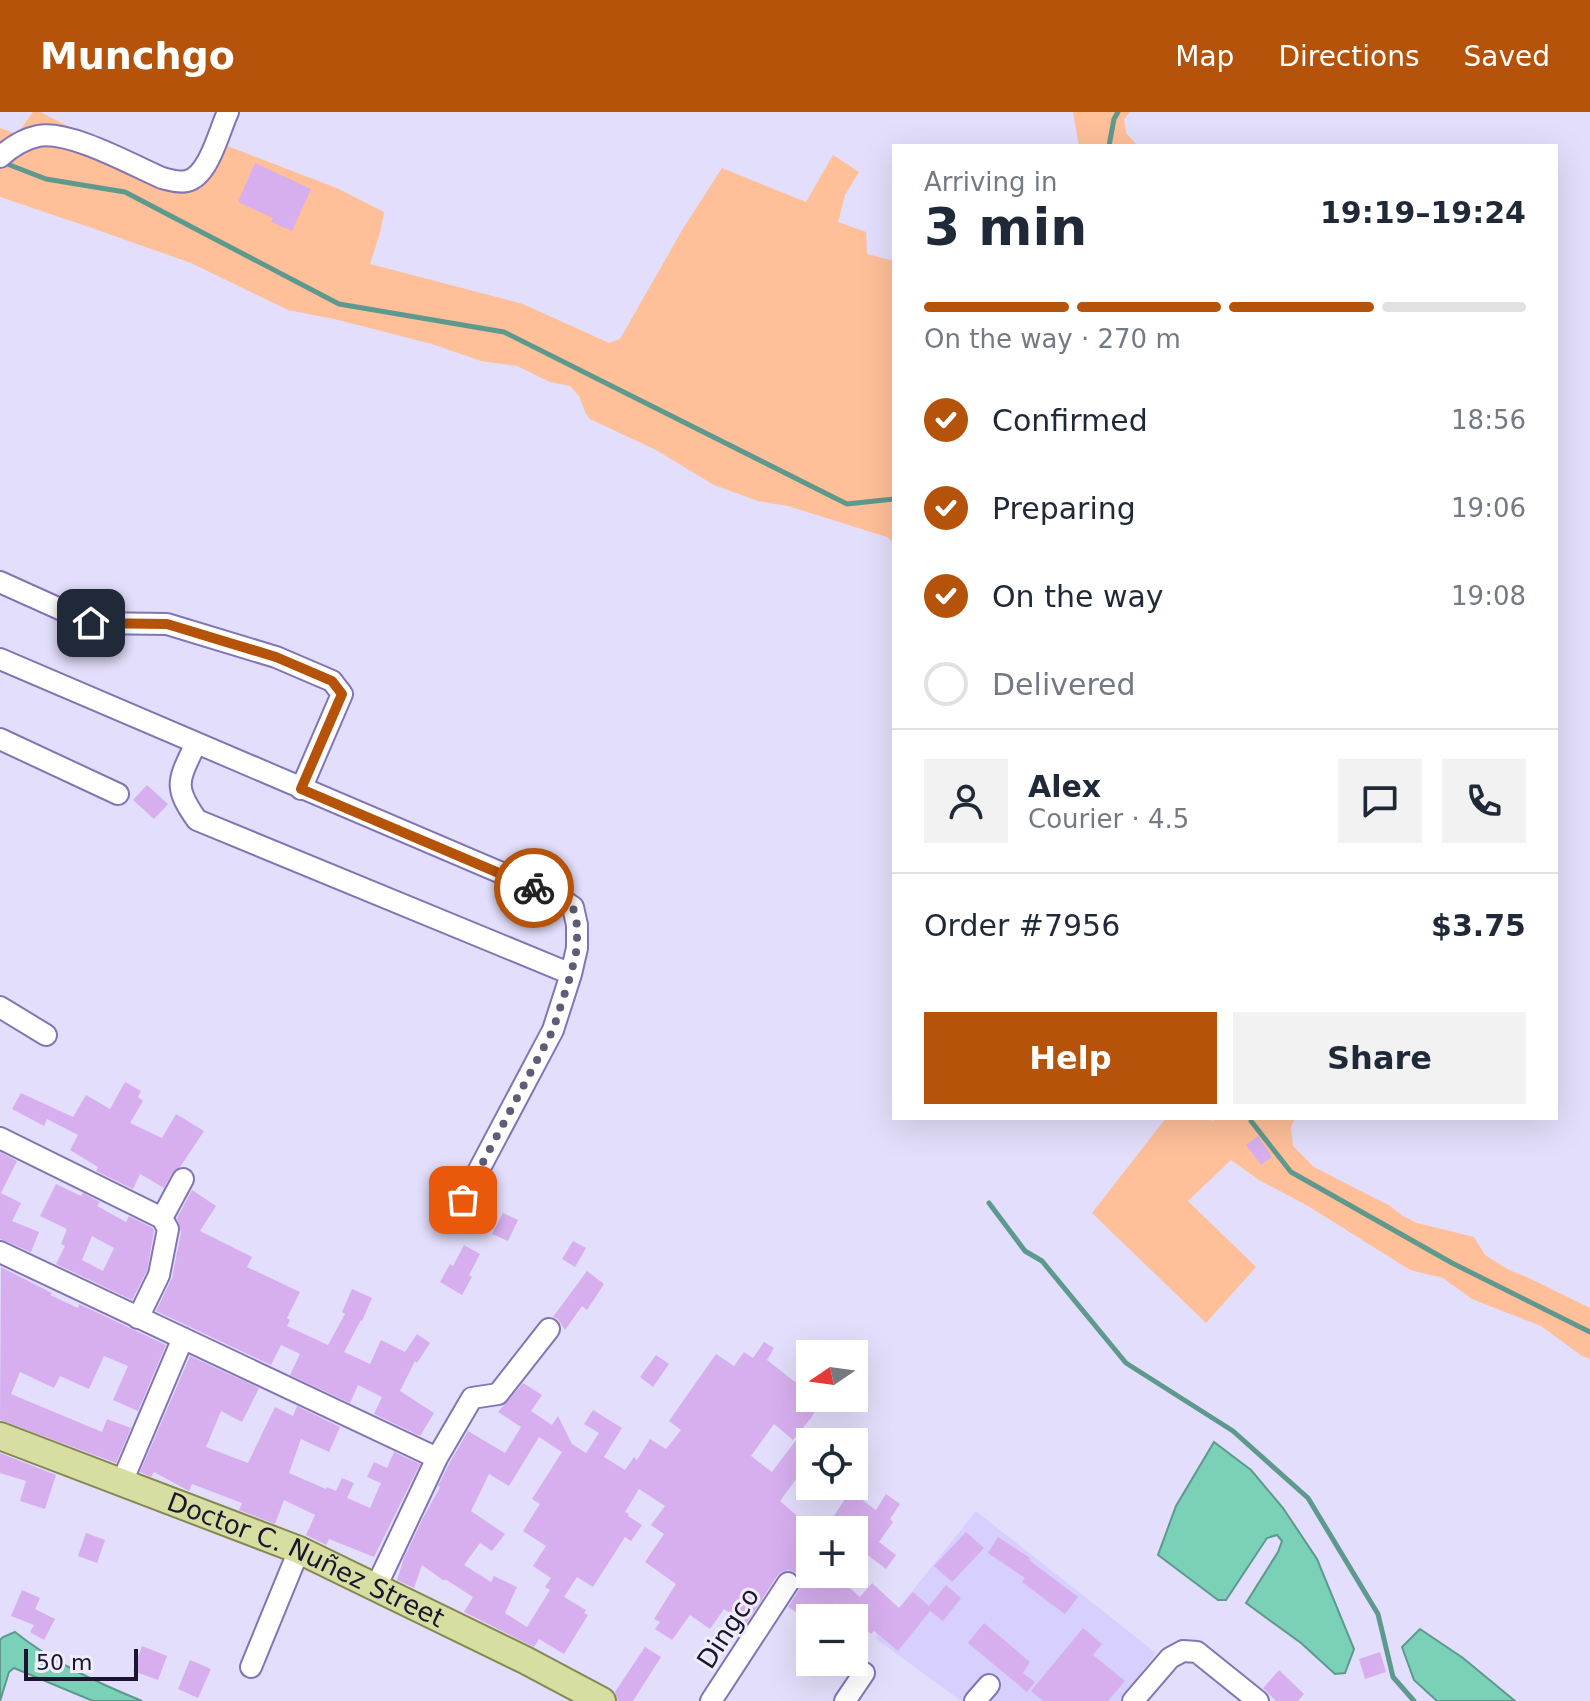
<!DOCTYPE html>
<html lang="en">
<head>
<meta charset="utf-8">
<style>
	body { margin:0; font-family:"DejaVu Sans",sans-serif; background:#f2f2f3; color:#1f2937; height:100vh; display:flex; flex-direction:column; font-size:30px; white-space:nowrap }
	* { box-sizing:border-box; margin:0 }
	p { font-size:26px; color:#747a83 }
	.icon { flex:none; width:44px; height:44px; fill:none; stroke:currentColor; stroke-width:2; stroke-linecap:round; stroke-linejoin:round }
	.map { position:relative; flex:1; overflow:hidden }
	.side { position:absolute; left:892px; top:32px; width:666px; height:976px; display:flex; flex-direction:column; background:#fff; border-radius:0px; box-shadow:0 8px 32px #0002 }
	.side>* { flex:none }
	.needle { width:52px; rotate:257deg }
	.buttons { position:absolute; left:796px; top:1228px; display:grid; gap:16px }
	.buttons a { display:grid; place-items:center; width:72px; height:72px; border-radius:0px; background:#fff; box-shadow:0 8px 32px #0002; font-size:40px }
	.scale { position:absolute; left:24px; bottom:20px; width:114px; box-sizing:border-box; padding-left:8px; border:4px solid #1b152f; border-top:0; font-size:22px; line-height:28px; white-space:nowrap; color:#1b152f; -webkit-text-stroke:6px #efedfc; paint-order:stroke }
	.pin { position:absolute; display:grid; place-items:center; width:68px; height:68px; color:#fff; margin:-34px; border-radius:16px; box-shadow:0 4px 12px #0006 }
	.courier { position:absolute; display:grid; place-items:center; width:80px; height:80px; margin:-40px; border:6px solid #b45309; border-radius:50%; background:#fff; color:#222; box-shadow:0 2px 10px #0007 }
	.headline em { font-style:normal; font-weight:600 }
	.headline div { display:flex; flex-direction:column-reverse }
	.headline { display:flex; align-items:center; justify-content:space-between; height:136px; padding:0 32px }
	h1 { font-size:52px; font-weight:600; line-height:60px }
	.bar { display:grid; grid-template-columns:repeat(4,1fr); gap:12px 8px; align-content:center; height:96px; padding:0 32px }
	.bar i { height:10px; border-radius:6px; background:#e0e1e3 }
	.bar .active { background:#b45309 }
	.bar p { grid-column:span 4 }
	.line { display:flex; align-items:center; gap:20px; padding:0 32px; border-top:2px solid #e0e1e3 }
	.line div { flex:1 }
	.round { display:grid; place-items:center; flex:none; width:84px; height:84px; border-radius:0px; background:#f2f2f3 }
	ol { padding:0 32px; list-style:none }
	li { display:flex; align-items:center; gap:24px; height:88px }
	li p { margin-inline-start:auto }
	li .icon { padding:8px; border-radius:50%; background:#b45309; color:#fff; stroke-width:4 }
	li:last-child { color:#747a83 }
	li i { width:44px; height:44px; border:4px solid #e0e1e3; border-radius:50% }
	.primary-button { display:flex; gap:16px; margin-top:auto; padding:16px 32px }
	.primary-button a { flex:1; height:92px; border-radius:0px; background:#b45309; color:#fff; font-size:32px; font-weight:600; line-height:92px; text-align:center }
	.primary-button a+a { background:#f2f2f3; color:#1f2937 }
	header { display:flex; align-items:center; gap:48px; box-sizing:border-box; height:112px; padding:0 40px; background:#b45309; color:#fff }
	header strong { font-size:38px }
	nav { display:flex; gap:44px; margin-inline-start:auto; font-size:28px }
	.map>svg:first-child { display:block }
</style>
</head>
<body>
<header>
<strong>Munchgo</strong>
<nav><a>Map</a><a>Directions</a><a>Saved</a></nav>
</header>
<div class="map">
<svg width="1590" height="1589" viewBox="0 0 1590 1589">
	<rect width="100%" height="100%" fill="#e2defb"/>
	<!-- built -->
	<path fill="#d7cffe" d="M976,1399L1156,1541L1120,1589H961L875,1526Z"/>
	<!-- green -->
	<path fill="#febf99" d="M33,0H40L184,72L222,32L339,77L384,100L380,121L370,152L523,192L609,231L620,227L684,115L722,56L806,90L833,43L859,60L845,83L838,110L866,120L867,142L894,149V431L887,425L788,394L758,389L714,373L656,338L590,307L586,302L579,284L570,274L550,270L517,254L481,249L432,232L334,207L288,198L191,151L89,115L0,85V16L17,22Z
		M1073,0H1130L1124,7L1126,21L1138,34H1079Z
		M1166,1006H1208L1213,1009L1216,1006H1295L1291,1015L1293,1034L1314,1055L1390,1094L1403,1104L1417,1111L1474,1125L1485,1143L1509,1158L1529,1166L1590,1196V1247L1582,1244L1541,1214L1472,1187L1443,1166L1410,1158L1308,1094L1259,1068L1231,1048L1188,1089L1256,1155L1206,1211L1092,1101Z"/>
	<!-- water -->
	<path fill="#7ad1b7" stroke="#5e998e" stroke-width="2" d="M1214,1330L1251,1358L1283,1396L1317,1447L1354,1537L1345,1561L1335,1562L1301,1531L1246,1491L1278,1440L1282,1429L1277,1423L1267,1426L1226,1488H1218L1158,1443L1176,1394Z
		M1420,1517L1463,1546L1515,1589H1437L1414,1568L1402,1535Z
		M15,1520C52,1550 98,1571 142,1589H93L14,1556L9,1560L0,1589V1528L3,1525Z"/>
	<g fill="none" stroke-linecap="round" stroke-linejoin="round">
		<!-- stream -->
		<path stroke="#5e998e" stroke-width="5" d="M1109,34L1114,7L1118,0
			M2,50L46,67L125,80L339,192L504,220L847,392L894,387
			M1252,1006L1251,1009L1291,1060L1452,1151L1590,1220
			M989,1091L1025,1139L1042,1149L1126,1251L1233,1319L1308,1386L1378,1502L1393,1565L1414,1589"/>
	</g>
	<!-- building -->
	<path fill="#d7afef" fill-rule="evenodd" d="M255,51L311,77L292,119L271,110L273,106L238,90Z
		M147,673L168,692L154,707L133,688Z
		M125,970L141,979L138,985L143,989L130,1011L162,1026L176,1002L204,1019L180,1055L172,1061L164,1076L140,1062L133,1077L96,1059L98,1055L70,1038L78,1023L47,1007L44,1014L12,997L21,981L73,1005L86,983L110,997Z
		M1258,1024L1272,1045L1261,1053L1246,1033Z
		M0,1040L17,1049L1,1081L21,1091L12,1109L39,1120L31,1140L0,1127Z
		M56,1072L81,1084L83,1081L100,1090L97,1094L126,1110L129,1104L153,1116L154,1119L147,1159L132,1188L56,1152L65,1134L61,1132L67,1117L40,1104ZM92,1124L114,1136L103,1159L82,1148Z
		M192,1078L216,1094L200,1119L252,1145L247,1155L300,1180L287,1206L290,1208L287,1214L328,1233L345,1202L342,1200L352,1177L372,1186L362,1209L361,1208L344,1240L370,1252L381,1228L405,1240L417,1222L430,1231L417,1251L415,1249L400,1279L434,1301L420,1324L374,1302L382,1285L358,1273L350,1291L290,1263L300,1242L281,1233L271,1253L156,1199L172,1166L181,1120L177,1106Z
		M503,1101L518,1108L508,1129L492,1122Z
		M573,1129L586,1136L575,1155L562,1147Z
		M464,1133L480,1142L469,1163L472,1165L462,1183L440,1170L450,1152L453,1154Z
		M1,1155L52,1181L50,1183L78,1196L79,1192L166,1233L138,1299L113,1288L128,1254L104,1244L89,1277L60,1264L54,1276L20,1260L11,1282L102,1320L107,1307L131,1316L116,1351L0,1308Z
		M587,1159L604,1172L587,1198L582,1194L565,1218L558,1207L553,1205Z
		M764,1230L774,1236L767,1248L795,1270L798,1265L810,1275V1286H823L811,1306L793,1328L774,1312L751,1344L772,1360L796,1328L810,1338V1348L780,1389L810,1415V1429L802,1439L810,1446V1462H849L842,1469L860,1485L872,1471L899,1496L913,1480L929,1494L946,1473L961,1486L943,1509L930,1499L898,1539L874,1519L871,1522L837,1491L828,1506H806L788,1495L799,1478L801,1471L796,1461L788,1458L781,1460L777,1464L746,1512L724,1497L710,1517L690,1503L672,1528L655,1517L660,1510L654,1507L676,1472L645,1450L664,1422L651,1413L665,1394L639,1377L625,1400L629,1402L628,1404L642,1413L631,1429L625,1425L593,1475L577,1465L564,1485L586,1498L584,1501L588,1503L564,1542L539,1527L534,1535L464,1500L473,1485L445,1467L444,1469L422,1453L414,1476L397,1468L404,1446L424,1404L440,1375L438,1374L449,1352L468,1319L505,1341L521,1315L498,1300L523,1271L542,1283L531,1299L552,1313L558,1304L572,1332L586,1341L599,1321L584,1312L593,1298L622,1316L604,1345L625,1358L634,1345L637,1348L650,1327L666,1337L681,1318L669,1309L716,1242L734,1254L744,1240L753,1246ZM539,1325L562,1340L532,1387L540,1392L523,1419L546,1434L533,1454L551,1466L545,1475L550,1478L527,1515L505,1501L517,1475L494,1464L491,1470L464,1453L480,1431L492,1439L505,1422L471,1399L489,1362L509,1374Z
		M656,1243L669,1252L653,1275L640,1265Z
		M190,1244L259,1276L242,1310L221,1299L206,1335L248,1351L275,1295L293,1304L297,1294L340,1315L329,1340L301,1327L289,1361L326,1377L327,1375L336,1379L342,1366L354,1371L347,1386L370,1396L381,1371L367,1365L374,1350L387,1356L394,1340L420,1352L374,1445L329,1427L326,1433L306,1423L315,1403L284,1388L275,1412L239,1398L242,1391L192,1372L189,1379L154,1360L151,1365L140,1360Z
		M0,1341L56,1363L45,1397L20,1389L26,1369L0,1361Z
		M850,1379L876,1398L886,1382L900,1392L890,1407L893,1410L879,1430L896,1443L886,1457L865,1441L854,1454V1418H825Z
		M966,1420L984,1436L952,1470L934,1454Z
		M86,1421L105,1428L97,1451L78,1444Z
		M998,1425L1030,1446L1029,1448L1078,1485L1065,1502L1022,1470L1025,1466L988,1441Z
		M22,1478L40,1486L35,1497L55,1507L44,1528L30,1520L34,1513L11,1504Z
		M984,1511L1030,1550L1023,1561L1035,1570L1027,1580L968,1531Z
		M1083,1516L1102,1532L1093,1543L1125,1569L1108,1589H1043L1031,1579Z
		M142,1534L167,1544L158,1568L133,1559Z
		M645,1535L661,1545L633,1589H618L615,1580Z
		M1380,1540L1386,1560L1365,1567L1359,1547Z
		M190,1548L211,1557L198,1586L178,1577Z
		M1279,1558L1304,1582L1298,1589H1276L1263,1576Z"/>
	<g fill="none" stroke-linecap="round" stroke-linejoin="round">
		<defs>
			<path id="minor" d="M0,45C10,36 24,27 38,24C70,18 132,53 162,66C170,68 179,71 187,69C209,64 219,19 228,0
				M0,470L91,511L167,512L276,545L332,569L342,582L301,677
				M0,547L560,786L573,795L577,813V836L571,862L553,918L463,1088
				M0,627L118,682
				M196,631C179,668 172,673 197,708L571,862
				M0,895L46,923
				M0,1026L162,1106L168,1117L159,1163L138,1206
				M162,1106L183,1067
				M0,1140L437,1346
				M122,1370L183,1226
				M376,1475L437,1346L472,1286L498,1282L549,1217
				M251,1555L299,1438
				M711,1589L788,1471
				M845,1589L864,1561
				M975,1589L989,1573
				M1133,1589L1170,1546L1183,1539L1197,1540L1258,1589"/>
			<g id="major">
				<path id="s1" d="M0,1324L299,1438L525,1548L602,1589"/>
			</g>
		</defs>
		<!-- minor casing -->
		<use href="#minor" stroke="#8275b6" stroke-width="24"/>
		<!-- major casing -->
		<use href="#major" stroke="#858851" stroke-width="30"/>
		<!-- minor -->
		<use href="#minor" stroke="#fff" stroke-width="20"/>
		<!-- major -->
		<use href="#major" stroke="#d8dda1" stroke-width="26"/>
	</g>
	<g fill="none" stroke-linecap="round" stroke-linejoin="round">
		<!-- done -->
		<path stroke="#615b76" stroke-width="8" stroke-dasharray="0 14.4" d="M463,1088L553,918L571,862L577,836V813L573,795L560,786L534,776"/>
		<!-- route -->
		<path stroke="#b45309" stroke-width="10" d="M91,511L167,512L276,545L332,569L342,582L301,677L534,776"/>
	</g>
	<g text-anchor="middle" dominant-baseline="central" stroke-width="6" stroke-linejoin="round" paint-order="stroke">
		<!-- street labels -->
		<g font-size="26" fill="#1b152f" stroke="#efedfc">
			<text stroke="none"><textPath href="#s1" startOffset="330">Doctor C. Nuñez Street</textPath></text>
			<text transform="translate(728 1516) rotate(-57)">Dingco</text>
		</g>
	</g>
</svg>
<div class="buttons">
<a><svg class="needle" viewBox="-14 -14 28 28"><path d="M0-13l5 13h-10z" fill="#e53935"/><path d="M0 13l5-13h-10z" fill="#747a83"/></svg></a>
<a><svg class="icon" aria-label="locate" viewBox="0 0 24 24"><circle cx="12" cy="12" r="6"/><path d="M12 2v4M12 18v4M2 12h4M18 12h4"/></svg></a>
<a>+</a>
<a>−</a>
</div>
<div class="scale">50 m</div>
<div class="pin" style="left:463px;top:1088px;background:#ea580c"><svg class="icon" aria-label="bag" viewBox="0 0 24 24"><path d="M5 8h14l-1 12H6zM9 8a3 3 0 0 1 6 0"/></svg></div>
<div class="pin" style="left:91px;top:511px;background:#1f2937"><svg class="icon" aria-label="home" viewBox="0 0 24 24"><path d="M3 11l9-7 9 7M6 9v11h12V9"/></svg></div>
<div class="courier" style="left:534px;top:776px"><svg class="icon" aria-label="bike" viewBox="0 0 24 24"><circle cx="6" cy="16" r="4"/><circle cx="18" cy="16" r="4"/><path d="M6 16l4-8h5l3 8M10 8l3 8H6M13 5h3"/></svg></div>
<section class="side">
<div class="headline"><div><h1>3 min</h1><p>Arriving in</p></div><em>19:19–19:24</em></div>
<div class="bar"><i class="active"></i><i class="active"></i><i class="active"></i><i></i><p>On the way · 270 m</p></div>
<ol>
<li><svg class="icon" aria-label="check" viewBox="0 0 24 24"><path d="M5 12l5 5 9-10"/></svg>Confirmed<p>18:56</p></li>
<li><svg class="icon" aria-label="check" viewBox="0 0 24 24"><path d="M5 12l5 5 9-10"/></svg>Preparing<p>19:06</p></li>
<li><svg class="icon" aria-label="check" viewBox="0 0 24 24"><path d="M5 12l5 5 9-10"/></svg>On the way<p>19:08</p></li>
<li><i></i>Delivered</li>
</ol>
<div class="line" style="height:144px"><a class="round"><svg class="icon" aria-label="person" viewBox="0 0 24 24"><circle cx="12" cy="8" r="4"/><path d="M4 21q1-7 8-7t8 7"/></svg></a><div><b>Alex</b><p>Courier · 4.5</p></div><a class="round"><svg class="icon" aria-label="chat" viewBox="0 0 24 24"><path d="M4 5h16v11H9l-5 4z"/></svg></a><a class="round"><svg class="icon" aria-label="phone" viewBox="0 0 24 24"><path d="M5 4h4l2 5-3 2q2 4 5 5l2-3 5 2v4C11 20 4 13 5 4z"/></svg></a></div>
<div class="line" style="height:104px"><div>Order #7956</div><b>$3.75</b></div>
<div class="primary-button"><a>Help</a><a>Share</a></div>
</section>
</div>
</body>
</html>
